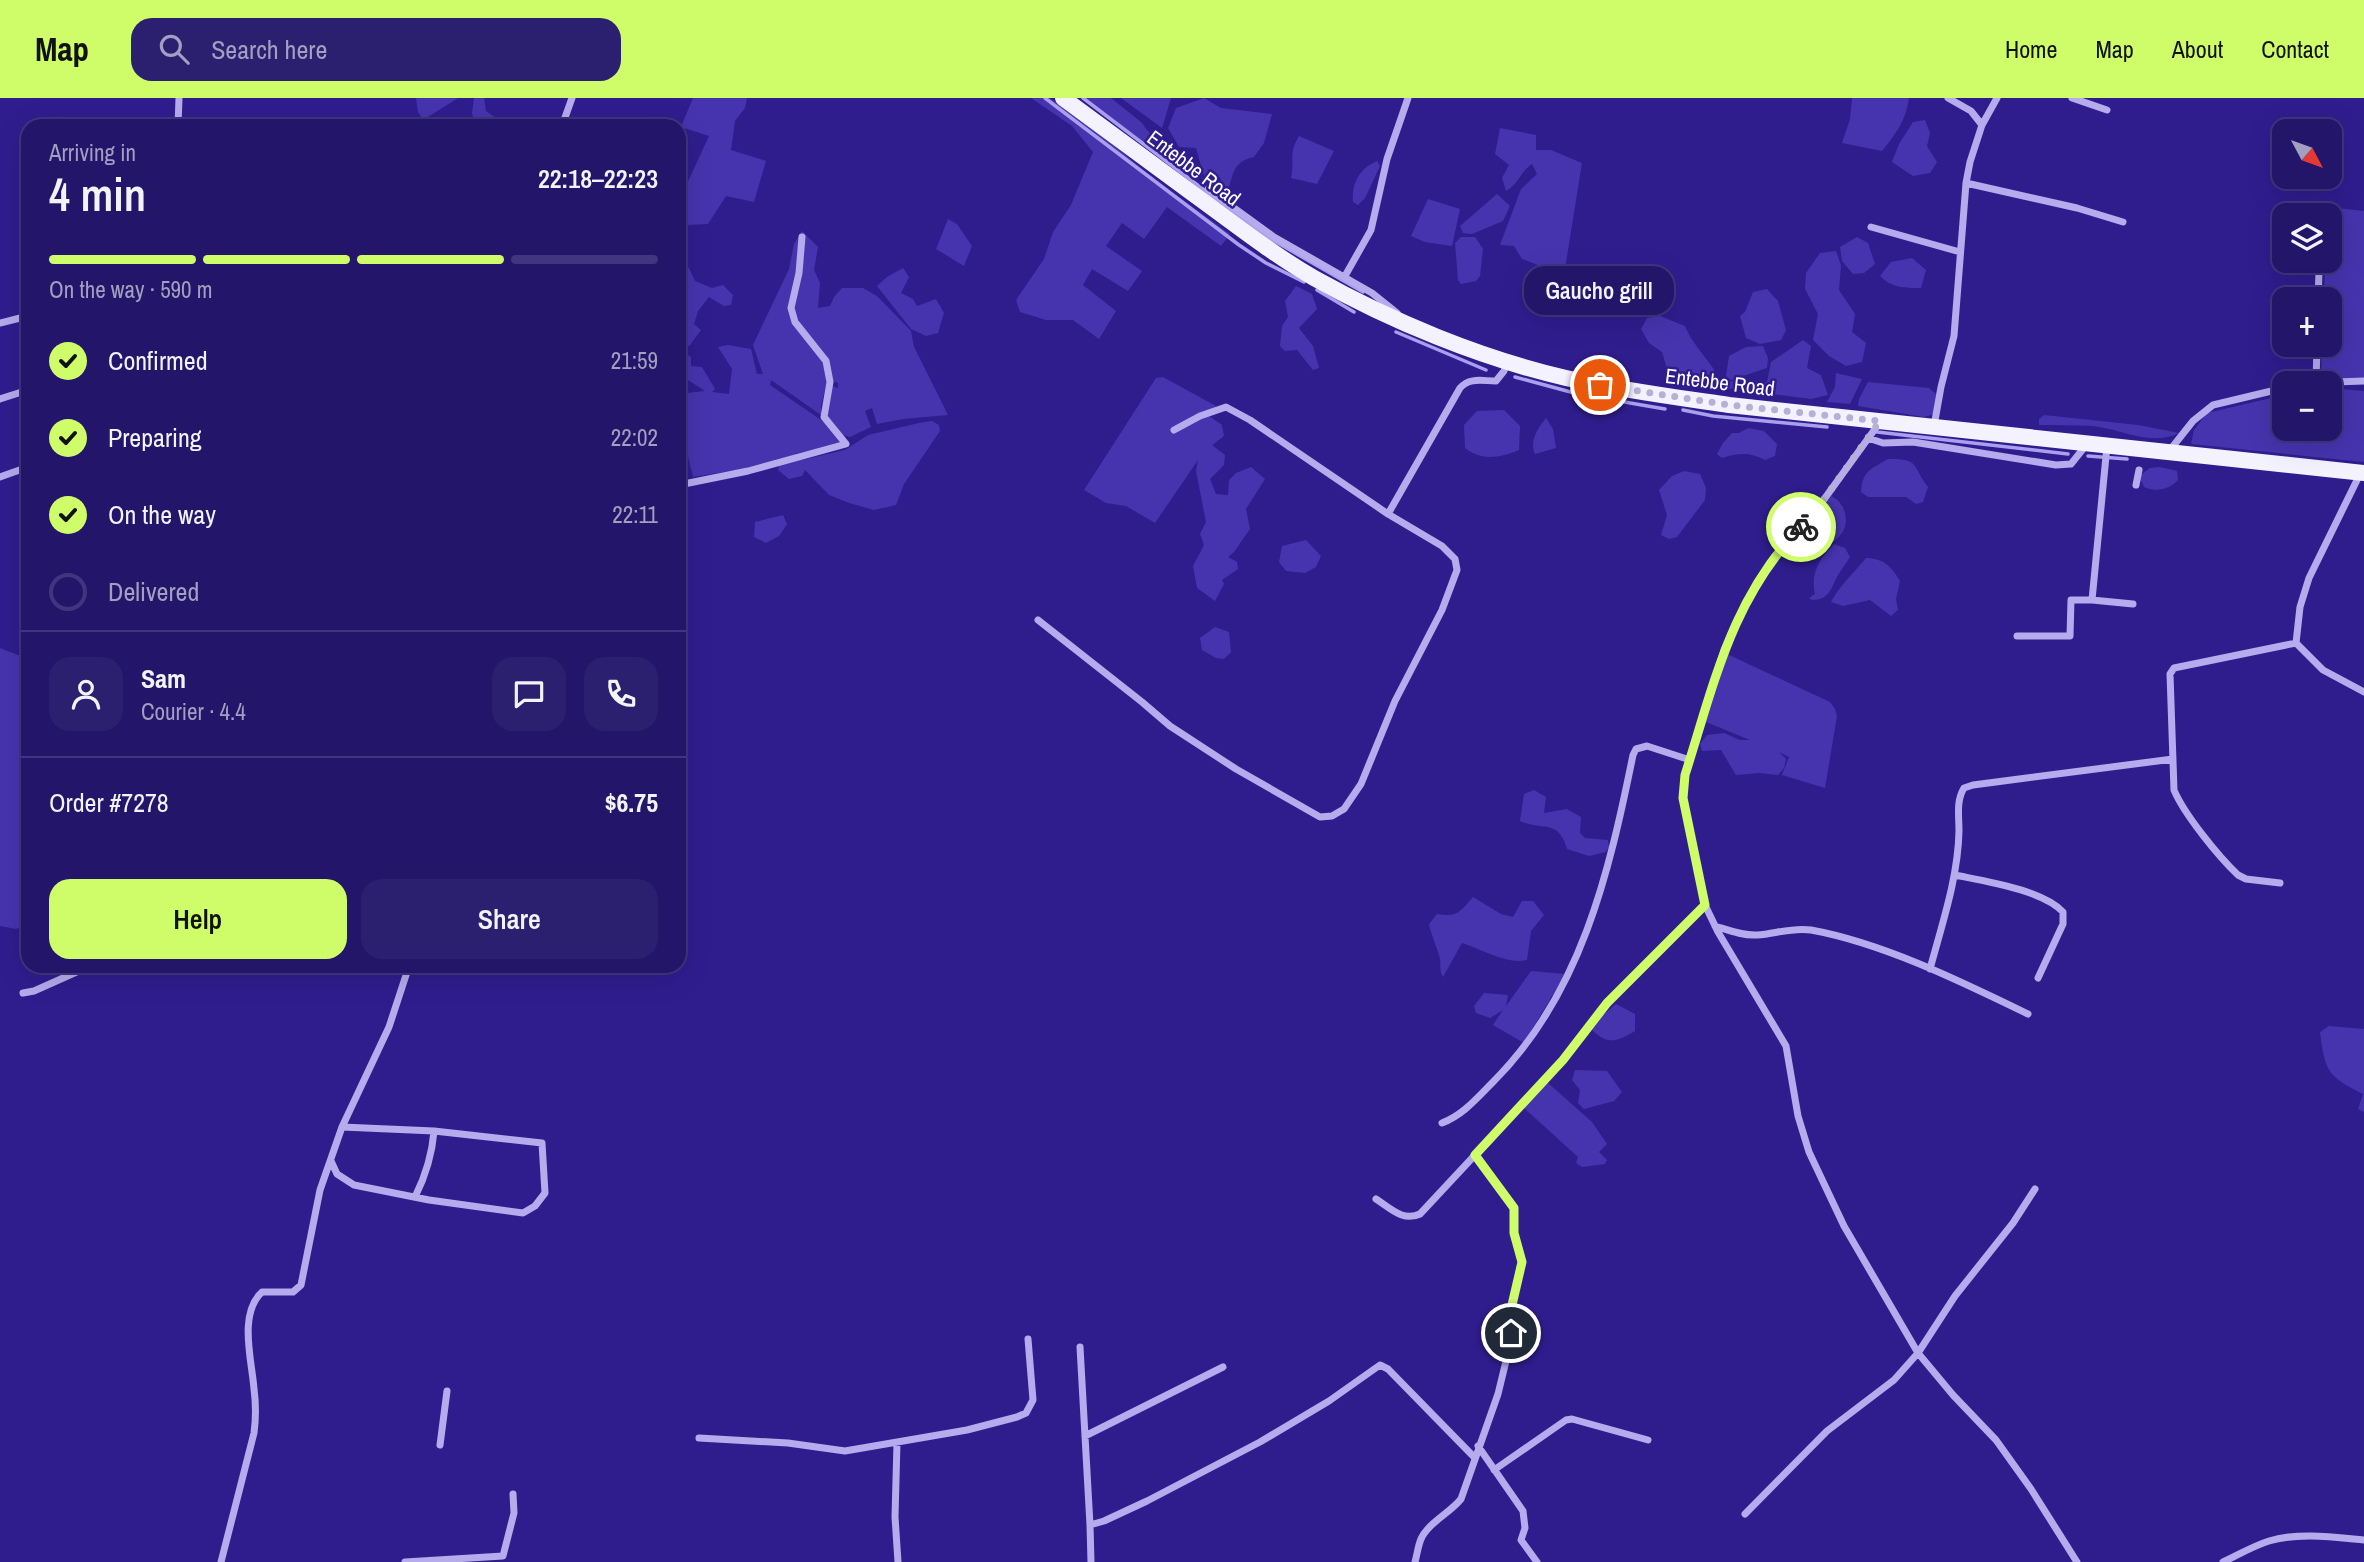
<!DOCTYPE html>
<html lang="en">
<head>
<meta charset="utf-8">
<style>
	body { margin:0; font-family:"Archivo Narrow",sans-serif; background:#2b1f70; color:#f1f3f6; height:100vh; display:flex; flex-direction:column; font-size:26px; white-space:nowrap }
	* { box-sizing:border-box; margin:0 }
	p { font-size:23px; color:#a39fc1 }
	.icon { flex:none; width:38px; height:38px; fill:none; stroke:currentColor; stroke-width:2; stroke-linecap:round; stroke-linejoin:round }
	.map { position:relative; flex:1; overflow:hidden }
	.drawer { position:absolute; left:21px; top:21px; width:665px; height:854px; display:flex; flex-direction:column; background:#23166a; border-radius:21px; box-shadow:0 7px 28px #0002,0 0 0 2px #40357e }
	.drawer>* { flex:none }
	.needle { width:46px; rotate:131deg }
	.fabs { position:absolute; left:2272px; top:21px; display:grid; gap:14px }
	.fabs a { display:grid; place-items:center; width:70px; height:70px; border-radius:14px; background:#23166a; box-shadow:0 7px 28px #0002,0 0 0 2px #40357e; font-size:35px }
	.pin { position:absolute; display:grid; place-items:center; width:60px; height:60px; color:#fff; margin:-30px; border:4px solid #fff; border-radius:50%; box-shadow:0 2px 7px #0007 }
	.courier { position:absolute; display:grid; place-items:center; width:70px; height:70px; margin:-35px; border:5px solid #cffd6a; border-radius:50%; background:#fff; color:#222; box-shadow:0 2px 9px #0007 }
	.bubble { position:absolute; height:49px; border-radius:21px; background:#23166a; box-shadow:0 7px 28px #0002,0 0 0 2px #40357e; font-size:23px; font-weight:600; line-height:49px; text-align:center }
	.overview em { font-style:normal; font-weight:600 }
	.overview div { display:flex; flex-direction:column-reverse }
	.overview { display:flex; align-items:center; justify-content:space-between; height:119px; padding:0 28px }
	h1 { font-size:46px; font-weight:600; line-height:52px }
	.bar { display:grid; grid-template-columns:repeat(4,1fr); gap:10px 7px; align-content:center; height:84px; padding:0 28px }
	.bar i { height:9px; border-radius:5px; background:#40357e }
	.bar .on { background:#cffd6a }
	.bar p { grid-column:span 4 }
	.line { display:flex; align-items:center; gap:18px; padding:0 28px; border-top:2px solid #40357e }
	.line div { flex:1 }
	.round { display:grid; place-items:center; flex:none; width:74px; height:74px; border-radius:21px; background:#2b1f70 }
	ol { padding:0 28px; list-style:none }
	li { display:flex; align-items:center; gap:21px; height:77px }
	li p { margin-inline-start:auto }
	li .icon { padding:7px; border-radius:50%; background:#cffd6a; color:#111; stroke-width:4 }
	li:last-child { color:#a39fc1 }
	li i { width:38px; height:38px; border:4px solid #40357e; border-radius:50% }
	.button { display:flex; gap:14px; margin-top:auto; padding:14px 28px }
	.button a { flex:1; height:80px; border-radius:21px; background:#cffd6a; color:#111; font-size:28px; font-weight:600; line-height:80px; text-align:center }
	.button a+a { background:#2b1f70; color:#f1f3f6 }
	header { display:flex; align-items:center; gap:42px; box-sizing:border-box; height:98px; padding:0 35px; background:#cffd6a; color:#111 }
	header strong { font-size:33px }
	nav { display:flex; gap:38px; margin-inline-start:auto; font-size:24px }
	.search { width:490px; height:63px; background:#2b1f70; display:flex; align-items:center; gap:18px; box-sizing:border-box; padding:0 24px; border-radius:21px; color:#a39fc1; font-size:26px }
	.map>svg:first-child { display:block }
</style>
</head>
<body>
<header>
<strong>Map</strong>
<div class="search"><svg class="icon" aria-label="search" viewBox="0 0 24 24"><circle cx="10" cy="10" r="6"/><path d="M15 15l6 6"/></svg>Search here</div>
<nav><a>Home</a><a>Map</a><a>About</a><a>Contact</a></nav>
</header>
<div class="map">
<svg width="2364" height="1464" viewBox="0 0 2364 1464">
	<rect width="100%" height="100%" fill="#2f1d8e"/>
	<!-- green -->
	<path fill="#4634ae" d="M416,0H458L420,24L422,20L418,14Z
		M474,0H484L486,13L502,24L504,28L475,26L472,15Z
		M693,0H747L745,10L735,23L731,52L766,63L754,104L726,98L708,126L687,127L679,152V103L709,38L681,29Z
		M1031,0H1050L1104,39L1155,82L1230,136L1221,148L1167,109L1144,141L1122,125L1106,148L1142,173L1128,193L1092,171L1083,187L1116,213L1099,241L1073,222H1046L1020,214L1016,202L1044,161L1053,134L1071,107L1093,54L1072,28Z
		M1081,0H1111L1141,24L1177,70Z
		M1121,0H1171L1162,30Z
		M1204,0L1221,10L1272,16L1264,45L1254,59C1233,64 1234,74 1228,93L1221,96L1218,93L1221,81L1215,77L1204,78L1196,50L1179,49L1168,30L1176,10Z
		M1852,0H1909C1906,22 1896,36 1882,53L1842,45L1850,21Z
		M1925,22L1930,35L1927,48L1937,64L1930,75L1913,78L1892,64L1899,46L1913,24Z
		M1500,30L1536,37V52H1551L1582,65L1564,177L1522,161L1514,148L1500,147L1521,91L1537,76L1532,66C1519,75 1520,85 1506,93L1502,80L1509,67L1495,56Z
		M1299,38L1334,53L1317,86L1291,80C1295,61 1288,56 1299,38Z
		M1377,63L1380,68L1365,100L1358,107L1353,104C1351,85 1360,70 1377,63Z
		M1497,96L1510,108L1503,123L1472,136L1463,135L1460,128Z
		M1428,101L1460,111L1452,148L1425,144L1411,138Z
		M2327,109L2364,113V282H2329L2321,277L2322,247H2329V201H2324L2325,163H2329Z
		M948,121L957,126L972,148L964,168L936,151Z
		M802,133L818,149L814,172L820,185L818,210L830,208L834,199L842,190H863L877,198L911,233L914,249L948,317L903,321L877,326L872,310L865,313L871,329L850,339L843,337L827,319L832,288L838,290V285L831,282L824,265L827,283L821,308V317L771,282L770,287L824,324L842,345L795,356L802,362L845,352L868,337L919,325L932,323L939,327L940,333L904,386L896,407L874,412L849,405L829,397L805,372L802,378L789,381L778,372L781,360L743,371L693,379L679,321V296L705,293L688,282L679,280V164L689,170L695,183L712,190L723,187L733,197L731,207L724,208L709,199L698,213L694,226L701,232L690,247L680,253L691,259V268L702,269L715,291L712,294L729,296L732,271L718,249L728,247L751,251L757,276H763L753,247L789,171L794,146Z
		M1461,139H1475L1483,151L1480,178L1476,183L1461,186L1458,182L1455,145Z
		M1857,139L1868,145L1875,166L1864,175L1853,176L1842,163L1840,149Z
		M1836,153L1841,167L1839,192L1855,216L1852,234L1866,245L1862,264L1846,268L1829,258L1813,242L1818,216L1805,191L1806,175L1820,155Z
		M1912,160L1926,172L1921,190C1904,190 1892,190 1880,178L1891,164Z
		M903,170L909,179L901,195L913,201L917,208L936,201L944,215L938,235L926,238L911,231L877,188L887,179Z
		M1296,188L1312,196L1317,211L1299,230L1313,248L1319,270L1313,272L1297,252L1285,253L1280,248L1282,228L1288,219L1285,203Z
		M1767,191L1778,203L1786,232L1781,242L1760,246L1746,240L1740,218L1745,214L1753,194Z
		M1660,218L1685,228C1692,246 1706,258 1716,275L1708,287C1693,287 1683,281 1669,277L1662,254L1649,245L1641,231L1647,220Z
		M1803,242L1811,248L1807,270L1821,277L1828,297L1811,301L1725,290V283L1767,284L1771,264Z
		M1763,248L1768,260L1767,270L1731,282L1726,278L1729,258L1746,249Z
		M1836,275L1862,281L1850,306L1827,304L1835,289Z
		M1163,279L1216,308L1209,318L1222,327L1224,338L1212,347L1225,357L1224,367L1210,381L1216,396L1228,397L1229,382L1236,375L1251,369L1265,381L1246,411L1250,431L1234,454L1228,459L1237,464L1238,471L1222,482L1224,486L1215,503L1197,490L1193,468L1204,447L1200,436L1206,424L1196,373L1198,362L1155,425L1126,408L1106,405L1084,392L1156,280Z
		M1868,284L1929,290L1936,296L1935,316L1924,319L1858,308L1859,301Z
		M2329,290L2364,293V364L2191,346L2194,332L2207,315L2284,297V331H2329Z
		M1504,312L1520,328L1519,352C1500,360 1481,363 1465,350L1464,327L1477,313Z
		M2044,317L2138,327L2179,335C2151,349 2121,331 2093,328C2075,327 2057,327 2039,327V321Z
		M1546,320L1553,331L1556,350L1535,356C1529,343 1538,330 1546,320Z
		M1748,330L1764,333L1777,346L1775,358L1765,362C1749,354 1739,355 1722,360L1717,356L1723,345L1732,335H1739Z
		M1888,361C1921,361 1911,367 1928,389L1923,404L1916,406L1906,399H1868L1861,394C1862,373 1871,371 1888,361Z
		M2160,369L2177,373L2178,382C2169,392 2156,394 2144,389L2139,378L2150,370Z
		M1684,373L1700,376L1706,390L1705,402L1677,439L1669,441L1661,437L1667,417L1659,392L1672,378Z
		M1831,398C1847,405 1851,428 1838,440C1830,448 1819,453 1810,459L1793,445L1795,438L1805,436Z
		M783,417L787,426L779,438L766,445L754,439L755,424Z
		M1306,442L1321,458L1316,469L1305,475L1286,473L1279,464L1282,448Z
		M1834,446L1845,450L1850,459C1847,464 1843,469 1840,474C1831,487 1832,502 1812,502L1809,500L1815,496C1810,475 1820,460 1834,446Z
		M1866,460C1883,460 1892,469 1900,483L1896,501L1898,512L1891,518L1870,502L1843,508L1831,504C1840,487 1854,475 1866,460Z
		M1215,529L1229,534L1231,554L1224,561L1216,560L1202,552L1200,540Z
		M0,550L28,561V826L16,831L0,828Z
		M1727,556L1830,604L1835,611L1837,618L1825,690L1782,677L1789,659L1779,654L1786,661L1784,670L1778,677L1759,675L1736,677L1721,652L1702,653L1700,646L1707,637L1724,635L1740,642H1750L1706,624Z
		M1534,692L1546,699L1544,715L1567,711L1581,719L1580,735L1585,740L1608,742L1609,749L1606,754L1589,758L1567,751C1559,721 1543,733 1520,723L1524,696Z
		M1473,799L1501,816L1513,819L1522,803H1533L1544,817L1531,833L1527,862C1508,867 1481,851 1462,845L1443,879C1439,872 1441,868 1440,861C1439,854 1431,837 1429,826L1437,816C1457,820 1461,813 1473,799Z
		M1531,873L1565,876L1524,945L1493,927L1503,912L1490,920L1476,915L1474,908L1484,895L1508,897L1506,908Z
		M1616,906L1635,916V933C1618,943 1608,948 1592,932L1603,917Z
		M2329,928L2364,931V1014L2358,1011L2363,996C2327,978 2325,973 2320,934Z
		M1575,972L1607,973L1622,994L1614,1003L1584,1011L1578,1005L1580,992L1572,982Z
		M1547,984L1592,1024L1607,1046L1599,1054L1607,1062L1605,1066L1582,1069L1576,1065L1578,1059L1523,1009Z"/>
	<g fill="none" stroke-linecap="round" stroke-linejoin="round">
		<!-- stream -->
		<path stroke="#a99fef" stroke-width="3.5" d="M1045,0L1239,147L1266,165L1304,184
			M1083,0L1262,136L1363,194
			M1317,192L1354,214
			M1396,234L1486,272
			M1515,279L1578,296L1665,311
			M1683,312L1713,318L1827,329
			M1877,334L2068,356
			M2088,358L2127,361
			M27,536H28"/>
		<!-- street -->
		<path stroke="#b5abed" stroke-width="7" d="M2072,0L2107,12
			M1982,27L1997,0
			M178,28L179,0
			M562,28L572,0
			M1966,85L2077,110L2123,124
			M1208,91L1274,139L1372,195L1397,215
			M1871,129L1960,154
			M2279,157L2284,158
			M2308,163L2319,174L2318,201
			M1345,178L1371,132L1387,61L1408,0
			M0,225L28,218
			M2316,284L2317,247
			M2307,285L2364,283
			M0,301L28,292
			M1880,324L1812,418L1774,459L1738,520L1724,552L1685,677L1683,700L1705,807L1718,834L1786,948L1798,1018L1809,1054L1844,1128L1918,1255L1953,1297L1996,1342L2031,1391L2077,1464
			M1934,328L1941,289L1954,238L1966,85L1970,64L1982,27L1971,13L1948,0
			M1174,332L1200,318L1226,309L1250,322L1388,416L1460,290C1470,279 1482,283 1496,283L1504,273L1507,264
			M1868,340L1883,345L1913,344L2056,367L2071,366L2087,346
			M2107,348L2092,502L2133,506
			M2170,352L2193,323L2213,307L2284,290
			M0,379L28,369
			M679,387L748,373L846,346L824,319L830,284L826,263L795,224L791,210L799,175L802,139
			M2136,387L2139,372
			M1038,522L1142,604L1170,628L1236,671L1320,719L1332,718L1344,711L1361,686L1395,603L1442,512L1457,472L1455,461L1442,448L1388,416
			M2017,538H2070L2071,502H2092
			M2296,545L2323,572L2364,594
			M1955,777C1984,783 2043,792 2063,814V826L2038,880
			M2280,785L2246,781L2238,777C2218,758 2184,716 2174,692L2170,576L2174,570L2296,545L2300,509L2309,480L2360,376
			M1715,828C1728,832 1743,838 1757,837C1775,836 1792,829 1811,832C1883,845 1962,884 2028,916
			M1930,871C1942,826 1958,780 1959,733C1959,718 1956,703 1964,690L1973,687L2173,661
			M23,895L34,893L90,868
			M1442,1025C1463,1017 1476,1001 1492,985C1581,897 1609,775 1633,657L1636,651L1647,648L1690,662
			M331,1063L337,1076L354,1087L429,1102L523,1115L535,1108L545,1095L542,1045L434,1033L342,1029
			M415,1099C426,1077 432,1058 434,1033
			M1376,1101C1390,1110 1403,1124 1420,1116L1475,1057
			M1080,1249L1090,1427L1104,1423L1147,1403L1260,1344L1329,1303L1380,1267L1388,1271L1475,1360
			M1085,1338L1223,1269
			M699,1340L788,1345L845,1353L967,1332L1017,1319L1026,1315L1033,1302L1028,1241
			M897,1345L895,1419L898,1464
			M440,1347L447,1293
			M1478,1348L1523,1413L1525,1430L1521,1442L1537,1464
			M1494,1372L1566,1322L1572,1321L1648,1342
			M1745,1416L1827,1333L1894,1282L1918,1255L1955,1198L2013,1125L2035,1091
			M1090,1427L1091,1464
			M221,1464L254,1335C256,1320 256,1306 254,1291C252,1263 238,1216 262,1194H293L301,1187L320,1092L342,1029L389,929L409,868
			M405,1464L503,1458L514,1415L513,1396
			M1415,1464C1417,1457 1418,1448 1421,1441C1428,1425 1450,1415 1461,1401L1498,1296L1507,1259L1512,1207L1522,1164L1514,1135V1110L1475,1057L1563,962L1607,905L1705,807
			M2223,1464C2238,1457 2253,1448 2269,1443C2299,1434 2333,1439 2364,1442"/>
		<!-- primary -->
		<path stroke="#f4f2ff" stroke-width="16" d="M1063,0C1106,32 1149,63 1192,95C1232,124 1271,155 1314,180C1391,223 1480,260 1566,280C1620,292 1674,299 1729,307L2364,375"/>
	</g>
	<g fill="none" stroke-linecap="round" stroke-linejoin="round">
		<!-- done -->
		<path stroke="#b6b0d7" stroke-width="7" stroke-dasharray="0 12.6" d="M1600,287L1729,307L1880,323L1812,418L1801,429"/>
		<!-- route -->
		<path stroke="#cffd6a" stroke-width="9" d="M1511,1235L1512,1207L1522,1164L1514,1135V1110L1475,1057L1563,962L1607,905L1705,807L1683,700L1685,677C1714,586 1732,499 1801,429"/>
	</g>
	<g text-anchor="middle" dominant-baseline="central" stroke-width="5" stroke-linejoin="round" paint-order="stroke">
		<!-- street labels -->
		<g font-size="21" fill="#fff" stroke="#2f1d8e">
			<text transform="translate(1194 70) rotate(37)">Entebbe Road</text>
			<text transform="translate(1720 284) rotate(7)">Entebbe Road</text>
		</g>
	</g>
</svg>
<div class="fabs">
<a><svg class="needle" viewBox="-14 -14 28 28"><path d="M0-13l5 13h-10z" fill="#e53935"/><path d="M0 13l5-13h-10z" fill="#a39fc1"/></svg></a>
<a><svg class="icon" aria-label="layers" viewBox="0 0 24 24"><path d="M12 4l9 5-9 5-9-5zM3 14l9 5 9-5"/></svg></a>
<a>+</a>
<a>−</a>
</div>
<div class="pin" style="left:1600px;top:287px;background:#ea580c"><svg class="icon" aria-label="bag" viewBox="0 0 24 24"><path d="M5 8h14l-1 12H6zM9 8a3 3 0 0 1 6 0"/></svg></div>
<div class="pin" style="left:1511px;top:1235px;background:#1f2937"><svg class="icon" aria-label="home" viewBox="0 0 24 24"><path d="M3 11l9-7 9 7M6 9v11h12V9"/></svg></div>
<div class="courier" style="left:1801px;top:429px"><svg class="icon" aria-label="bike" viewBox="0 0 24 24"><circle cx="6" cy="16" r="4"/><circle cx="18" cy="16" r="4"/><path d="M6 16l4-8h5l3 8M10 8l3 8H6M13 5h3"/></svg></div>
<div class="bubble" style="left:1524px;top:168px;width:150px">Gaucho grill</div>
<section class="drawer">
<div class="overview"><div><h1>4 min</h1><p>Arriving in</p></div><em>22:18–22:23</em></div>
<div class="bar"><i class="on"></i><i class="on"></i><i class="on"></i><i></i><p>On the way · 590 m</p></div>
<ol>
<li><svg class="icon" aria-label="check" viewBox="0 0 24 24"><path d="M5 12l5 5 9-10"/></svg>Confirmed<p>21:59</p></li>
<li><svg class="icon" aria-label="check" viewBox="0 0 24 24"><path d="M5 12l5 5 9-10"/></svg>Preparing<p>22:02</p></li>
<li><svg class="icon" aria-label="check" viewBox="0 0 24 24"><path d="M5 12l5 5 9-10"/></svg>On the way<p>22:11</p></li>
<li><i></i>Delivered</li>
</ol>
<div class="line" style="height:126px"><a class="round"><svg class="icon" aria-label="person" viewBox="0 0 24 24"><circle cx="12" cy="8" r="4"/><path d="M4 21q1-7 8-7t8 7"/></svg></a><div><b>Sam</b><p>Courier · 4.4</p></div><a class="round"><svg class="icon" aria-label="chat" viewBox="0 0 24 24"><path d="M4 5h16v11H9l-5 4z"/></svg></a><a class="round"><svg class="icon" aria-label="phone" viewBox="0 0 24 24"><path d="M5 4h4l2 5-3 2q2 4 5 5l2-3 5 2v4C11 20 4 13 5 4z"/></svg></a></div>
<div class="line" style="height:91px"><div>Order #7278</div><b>$6.75</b></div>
<div class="button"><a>Help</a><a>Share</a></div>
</section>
</div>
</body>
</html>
